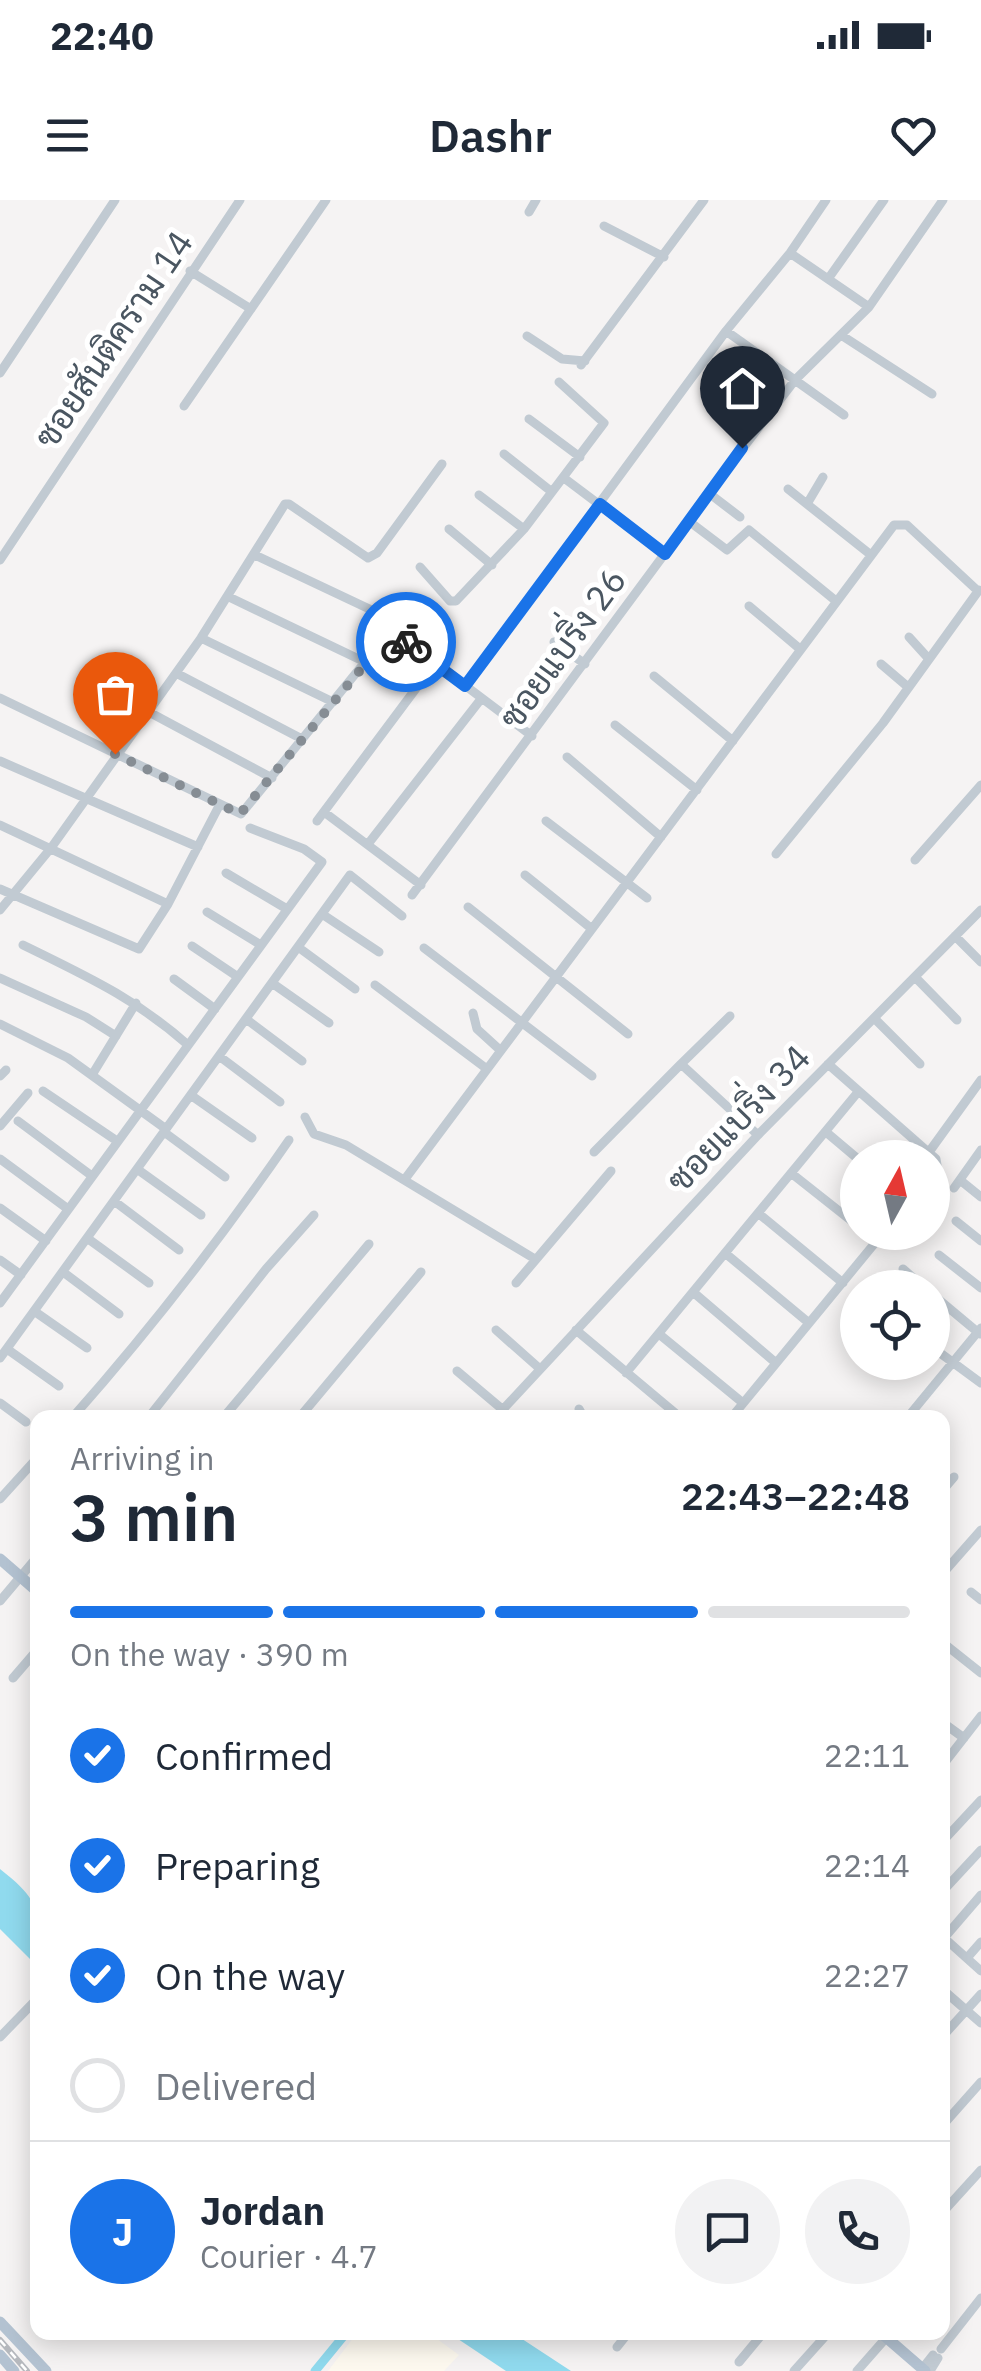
<!DOCTYPE html>
<html lang="en">
<head>
<meta charset="utf-8">
<style>
	body { margin:0; font-family:"IBM Plex Sans",Sarabun,sans-serif; background:#f2f2f3; color:#1f2937; height:100vh; display:flex; flex-direction:column; font-size:38px; white-space:nowrap }
	* { box-sizing:border-box; margin:0 }
	p { font-size:32px; color:#747a83 }
	.icon { flex:none; width:55px; height:55px; fill:none; stroke:currentColor; stroke-width:2; stroke-linecap:round; stroke-linejoin:round }
	.map { position:relative; flex:1; overflow:hidden }
	.side { position:absolute; left:30px; top:1210px; width:920px; height:930px; display:flex; flex-direction:column; background:#fff; border-radius:20px; box-shadow:0 5px 25px #0003 }
	.side>* { flex:none }
	.needle { width:65px; rotate:8deg }
	.fabs { position:absolute; left:840px; top:940px; display:grid; gap:20px }
	.fabs a { display:grid; place-items:center; width:110px; height:110px; border-radius:50%; background:#fff; box-shadow:0 5px 25px #0003; font-size:50px }
	.pin { position:absolute; display:grid; place-items:center; width:85px; height:85px; color:#fff; margin:-102px -42px; border-radius:50% 50% 50% 0; rotate:-45deg; box-shadow:0 0 10px #0007 }
	.pin .icon { rotate:45deg }
	.courier { position:absolute; display:grid; place-items:center; width:100px; height:100px; margin:-50px; border:8px solid #1a73e8; border-radius:50%; background:#fff; color:#222; box-shadow:0 2px 12px #0007 }
	.overview em { font-style:normal; font-weight:600 }
	.overview div { display:flex; flex-direction:column-reverse }
	.overview { display:flex; align-items:center; justify-content:space-between; height:170px; padding:0 40px }
	h1 { font-size:65px; font-weight:600; line-height:75px }
	.bar { display:grid; grid-template-columns:repeat(4,1fr); gap:15px 10px; align-content:center; height:120px; padding:0 40px }
	.bar i { height:12px; border-radius:8px; background:#e0e1e3 }
	.bar .on { background:#1a73e8 }
	.bar p { grid-column:span 4 }
	.line { display:flex; align-items:center; gap:25px; padding:0 40px; border-top:2px solid #e0e1e3 }
	.line div { flex:1 }
	.round { display:grid; place-items:center; flex:none; width:105px; height:105px; border-radius:52px; background:#f2f2f3 }
	ol { padding:0 40px; list-style:none }
	li { display:flex; align-items:center; gap:30px; height:110px }
	li p { margin-inline-start:auto }
	li .icon { padding:10px; border-radius:50%; background:#1a73e8; color:#fff; stroke-width:4 }
	li:last-child { color:#747a83 }
	li i { width:55px; height:55px; border:5px solid #e0e1e3; border-radius:50% }
	.status { display:flex; justify-content:space-between; align-items:center; height:70px; padding:0 50px; background:#fff; direction:ltr }
	.status svg { height:28px; fill:currentColor }
	header { display:flex; justify-content:space-between; align-items:center; height:130px; padding:0 40px; background:#fff; font-size:45px; font-weight:600 }
	.map>svg:first-child { display:block }
</style>
</head>
<body>
<div class="status"><b>22:40</b><svg viewBox="0 0 49 12"><path d="M0 12V9h3v3zM5 12V6h3v6zM10 12V3h3v9zM15 12V0h3v12zM26 1h20v11H26zM47 4h2v5h-2z"/></svg></div>
<header><svg class="icon" aria-label="menu" viewBox="0 0 24 24"><path d="M4 6h16M4 12h16M4 18h16"/></svg>Dashr<svg class="icon" aria-label="heart" viewBox="0 0 24 24"><path d="M12 20l-8-8c-3-5 5-10 8-4 3-6 11-1 8 4z"/></svg></header>
<div class="map">
<svg width="981" height="2171" viewBox="0 0 981 2171">
	<rect width="100%" height="100%" fill="#f5f3f3"/>
	<!-- commercial -->
	<path fill="#fdf9ef" d="M357,2133H429L459,2155L444,2171H328Z"/>
	<!-- water -->
	<path fill="#90daee" d="M0,1669C45,1704 38,1713 37,1766L0,1729Z
		M449,2133H513L571,2171H506Z"/>
	<g fill="none" stroke-linecap="round" stroke-linejoin="round">
		<!-- canal -->
		<path stroke="#90daee" stroke-width="9" d="M315,2171L347,2132"/>
		<!-- minor -->
		<path stroke="#c1cad2" stroke-width="9" d="M529,12L536,0
			M604,26L664,57
			M790,53L869,107
			M190,71L251,109
			M828,79L884,0
			M726,131L844,215
			M841,135L932,194
			M527,136L562,159L585,161
			M581,165L704,0
			M0,173L115,0
			M184,206L326,0
			M529,219L580,257
			M504,254L552,292
			M564,278L665,354
			M788,289L871,355
			M710,294L740,317
			M479,295L524,329
			M807,304L823,277
			M690,322L727,350L749,330L836,401
			M449,329L492,365
			M255,355L399,423
			M0,360L240,0
			M420,367L450,401H456L524,329L604,223L559,182
			M229,397L365,462
			M749,406L800,449
			M393,431L532,536
			M909,437L928,458
			M201,438L333,502
			M554,442L585,464
			M881,464L908,487
			M176,473L302,539
			M654,476L733,541
			M465,486L726,131L790,53L826,0
			M0,498L241,614L365,462L419,402
			M147,511L272,578
			M615,525L697,590
			M567,557L661,637
			M0,561L198,647
			M324,612L421,685
			M317,621L435,463
			M546,621L647,698
			M0,625L168,704
			M368,644L481,499
			M776,654L883,523L979,390
			M915,660L981,585
			M226,673L287,709
			M525,675L592,729
			M0,689L139,749L168,704L219,606
			M412,695L743,248L795,180L869,107L943,0
			M468,707L628,834
			M0,710L51,648L201,438L285,304H289L368,358L377,353L442,264
			M207,712L261,745
			M322,714L379,752
			M955,736L981,762
			M23,745C86,776 135,798 188,845
			M192,746L238,777
			M298,747L355,789
			M424,748L592,876
			M915,777L957,820
			M0,778L86,817L116,836
			M174,779L215,809
			M272,783L329,823
			M375,785L487,869
			M473,813L477,829L500,850
			M874,818L920,864
			M246,819L302,861
			M0,824L68,858L166,929
			M219,856L280,902
			M681,864L730,816
			M828,864L936,959L937,965L932,973
			M92,875L136,803
			M0,876L6,870
			M43,891L117,941
			M192,896L252,938
			M305,917L314,934L346,945L535,1059
			M18,921L92,976
			M0,926L28,893
			M164,932L225,977
			M826,932L858,959
			M594,952L681,864L758,935
			M929,952L981,880
			M0,959L68,1009
			M137,969L201,1015
			M791,973L858,1026
			M405,979L894,325H907L978,391
			M960,980L981,997
			M954,988L981,950
			M114,1001L179,1050
			M0,1008L46,1041
			M758,1013L843,1083
			M956,1021L981,1041
			M87,1038L149,1083
			M725,1053L809,1123
			M939,1055L981,1088
			M0,1060L21,1075
			M903,1069L925,1088
			M63,1072L119,1114
			M516,1083L611,971
			M693,1092L776,1163
			M932,1094L980,1134
			M0,1103L322,662L304,649L250,628
			M34,1111L87,1148
			M496,1130L539,1168
			M576,1130L681,1218
			M659,1134L743,1203
			M932,1147L981,1183
			M7,1149L59,1186
			M0,1158L350,675L402,716
			M457,1171L502,1209
			M626,1173L858,892
			M0,1203L26,1222
			M579,1209L584,1218
			M422,1217L423,1218
			M72,1218C150,1130 222,1037 289,940
			M148,1218L266,1069L314,1015
			M223,1218L369,1044
			M299,1218L421,1072
			M495,1218L758,935L981,710
			M731,1218L884,1032
			M907,1218L981,1128
			M942,1291L954,1277
			M0,1299L38,1257
			M942,1371L944,1372L981,1330
			M971,1392L981,1400
			M0,1401L38,1356
			M942,1442L981,1473
			M13,1478L38,1449
			M942,1522L964,1538
			M942,1566L981,1516
			M942,1642L981,1600
			M942,1692L981,1650
			M942,1736L981,1771
			M944,1738L981,1695
			M967,1758L981,1742
			M942,1789L981,1823
			M0,1837L35,1801
			M942,1837L981,1794
			M942,1926L981,1882
			M942,2013L981,1970
			M617,2147L629,2132
			M941,2149L981,2098
			M739,2162L764,2132
			M922,2169L933,2155
			M794,2171L829,2132
			M857,2171L886,2138
			M930,2171L938,2158"/>
		<!-- major -->
		<path stroke="#b3c2d1" stroke-width="11" d="M0,1359L38,1392
			M0,2122L46,2171
			M880,2132L925,2171
			M0,2155L14,2171"/>
		<defs>
			<path id="rail" d="M0,2140L27,2171"/>
		</defs>
		<!-- rail casing -->
		<use href="#rail" stroke="#b5b8bd" stroke-width="6"/>
		<!-- rail -->
		<use href="#rail" stroke="#fff" stroke-width="2.5" stroke-dasharray="8" stroke-linecap="butt"/>
	</g>
	<g fill="none" stroke-linecap="round" stroke-linejoin="round">
		<!-- done -->
		<path stroke="#868d94" stroke-width="10" stroke-dasharray="0 18" d="M115,554L240,614L393,431L406,442"/>
		<!-- route -->
		<path stroke="#1a73e8" stroke-width="12" d="M406,442L465,486L600,304L665,354L742,248"/>
	</g>
	<g text-anchor="middle" dominant-baseline="central" stroke-width="10" stroke-linejoin="round" paint-order="stroke">
		<!-- street labels -->
		<g font-size="35" fill="#4a5661" stroke="#fff">
			<text transform="translate(113 139) rotate(-56)">ซอยสันติคราม 14</text>
			<text transform="translate(562 448) rotate(-54)">ซอยแบริ่ง 26</text>
			<text transform="translate(738 918) rotate(-46)">ซอยแบริ่ง 34</text>
		</g>
	</g>
</svg>
<div class="fabs">
<a><svg class="needle" viewBox="-14 -14 28 28"><path d="M0-13l5 13h-10z" fill="#e53935"/><path d="M0 13l5-13h-10z" fill="#747a83"/></svg></a>
<a><svg class="icon" aria-label="locate" viewBox="0 0 24 24"><circle cx="12" cy="12" r="6"/><path d="M12 2v4M12 18v4M2 12h4M18 12h4"/></svg></a>
</div>
<div class="pin" style="left:115px;top:554px;background:#ea580c"><svg class="icon" aria-label="bag" viewBox="0 0 24 24"><path d="M5 8h14l-1 12H6zM9 8a3 3 0 0 1 6 0"/></svg></div>
<div class="pin" style="left:742px;top:248px;background:#1f2937"><svg class="icon" aria-label="home" viewBox="0 0 24 24"><path d="M3 11l9-7 9 7M6 9v11h12V9"/></svg></div>
<div class="courier" style="left:406px;top:442px"><svg class="icon" aria-label="bike" viewBox="0 0 24 24"><circle cx="6" cy="16" r="4"/><circle cx="18" cy="16" r="4"/><path d="M6 16l4-8h5l3 8M10 8l3 8H6M13 5h3"/></svg></div>
<section class="side">
<div class="overview"><div><h1>3 min</h1><p>Arriving in</p></div><em>22:43–22:48</em></div>
<div class="bar"><i class="on"></i><i class="on"></i><i class="on"></i><i></i><p>On the way · 390 m</p></div>
<ol>
<li><svg class="icon" aria-label="check" viewBox="0 0 24 24"><path d="M5 12l5 5 9-10"/></svg>Confirmed<p>22:11</p></li>
<li><svg class="icon" aria-label="check" viewBox="0 0 24 24"><path d="M5 12l5 5 9-10"/></svg>Preparing<p>22:14</p></li>
<li><svg class="icon" aria-label="check" viewBox="0 0 24 24"><path d="M5 12l5 5 9-10"/></svg>On the way<p>22:27</p></li>
<li><i></i>Delivered</li>
</ol>
<div class="line" style="height:180px"><b class="round" style="background:#1a73e8;color:#fff">J</b><div><b>Jordan</b><p>Courier · 4.7</p></div><a class="round"><svg class="icon" aria-label="chat" viewBox="0 0 24 24"><path d="M4 5h16v11H9l-5 4z"/></svg></a><a class="round"><svg class="icon" aria-label="phone" viewBox="0 0 24 24"><path d="M5 4h4l2 5-3 2q2 4 5 5l2-3 5 2v4C11 20 4 13 5 4z"/></svg></a></div>
</section>
</div>
</body>
</html>
